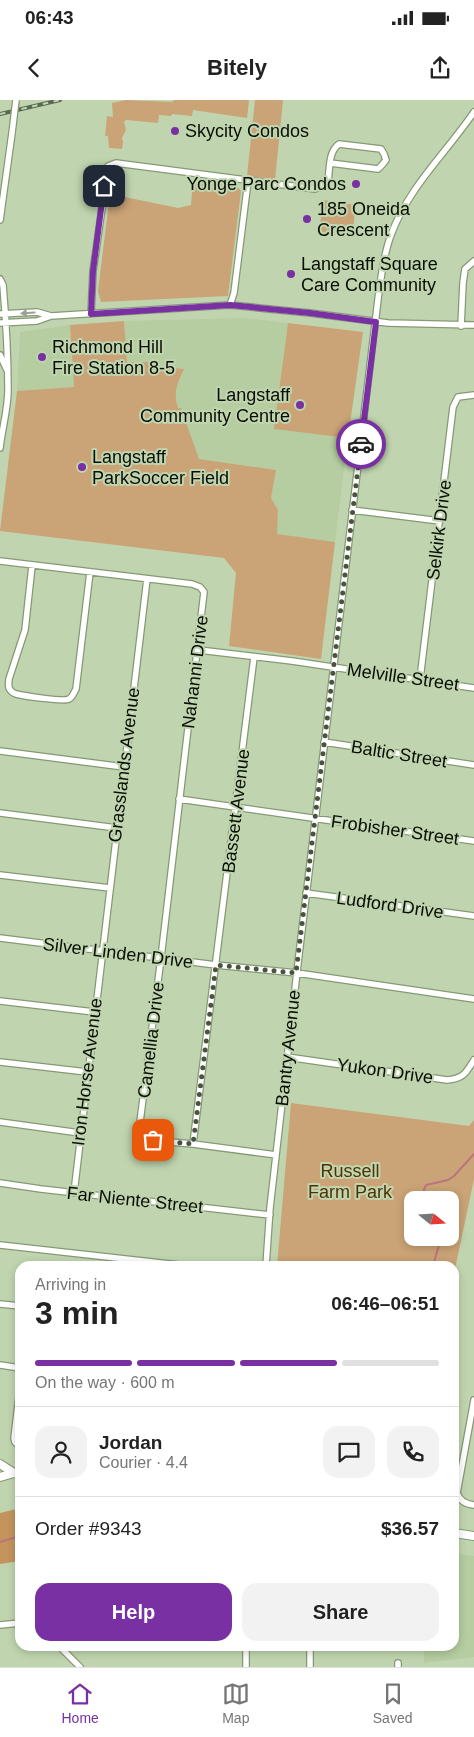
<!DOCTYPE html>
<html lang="en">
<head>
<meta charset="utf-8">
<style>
	body { margin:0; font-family:Helvetica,sans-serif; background:#f2f2f2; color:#222; height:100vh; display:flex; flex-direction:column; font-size:19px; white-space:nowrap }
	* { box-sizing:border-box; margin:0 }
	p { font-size:16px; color:#767676 }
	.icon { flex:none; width:28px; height:28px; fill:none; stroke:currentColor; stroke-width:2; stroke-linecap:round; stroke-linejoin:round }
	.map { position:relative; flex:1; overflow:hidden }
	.sheet { position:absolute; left:15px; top:1161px; width:444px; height:390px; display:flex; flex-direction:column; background:#fff; border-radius:15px; box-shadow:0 2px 8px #0003 }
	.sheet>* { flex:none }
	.needle { width:32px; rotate:108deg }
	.fabs { position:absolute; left:404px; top:1091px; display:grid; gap:10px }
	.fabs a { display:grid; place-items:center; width:55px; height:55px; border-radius:10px; background:#fff; box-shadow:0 2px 8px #0003; font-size:25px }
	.pin { position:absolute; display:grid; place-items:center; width:42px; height:42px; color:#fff; margin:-21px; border-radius:10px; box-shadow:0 2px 8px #0006 }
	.courier { position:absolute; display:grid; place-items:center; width:50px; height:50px; margin:-25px; border:4px solid #7830a2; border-radius:50%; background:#fff; color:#222; box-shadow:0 1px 6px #0007 }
	.head em { font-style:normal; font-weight:700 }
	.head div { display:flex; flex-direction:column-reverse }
	.head { display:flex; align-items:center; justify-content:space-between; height:85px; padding:0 20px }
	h1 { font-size:32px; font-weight:700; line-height:38px }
	.bar { display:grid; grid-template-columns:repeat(4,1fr); gap:8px 5px; align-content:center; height:60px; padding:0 20px }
	.bar i { height:6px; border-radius:4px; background:#e0e0e0 }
	.bar .active { background:#7830a2 }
	.bar p { grid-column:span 4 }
	.line { display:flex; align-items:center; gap:12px; padding:0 20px; border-top:1px solid #e0e0e0 }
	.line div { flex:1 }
	.round { display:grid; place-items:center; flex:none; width:52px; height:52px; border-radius:15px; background:#f2f2f2 }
	.action { display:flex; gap:10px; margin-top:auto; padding:10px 20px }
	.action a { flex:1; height:58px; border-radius:15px; background:#7830a2; color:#fff; font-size:20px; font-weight:700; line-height:58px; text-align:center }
	.action a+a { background:#f2f2f2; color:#222 }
	.status { display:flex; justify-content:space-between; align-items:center; height:35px; padding:0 25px; background:#fff; direction:ltr }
	.status svg { height:14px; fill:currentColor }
	header { display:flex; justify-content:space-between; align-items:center; height:65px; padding:0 20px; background:#fff; font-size:22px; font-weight:700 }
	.tab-bar { display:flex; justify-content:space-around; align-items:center; height:70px; border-top:1px solid #e0e0e0; background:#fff; font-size:14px; color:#767676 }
	.tab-bar a { display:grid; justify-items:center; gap:2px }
	.tab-bar .active { color:#7830a2 }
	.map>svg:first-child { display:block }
</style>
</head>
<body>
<div class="status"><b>06:43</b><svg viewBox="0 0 49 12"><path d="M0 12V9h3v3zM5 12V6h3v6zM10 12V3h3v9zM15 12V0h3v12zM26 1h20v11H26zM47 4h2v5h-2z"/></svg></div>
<header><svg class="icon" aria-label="back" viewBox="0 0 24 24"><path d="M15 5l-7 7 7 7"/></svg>Bitely<svg class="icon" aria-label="share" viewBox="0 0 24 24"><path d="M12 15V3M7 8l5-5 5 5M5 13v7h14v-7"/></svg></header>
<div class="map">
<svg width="474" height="1567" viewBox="0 0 474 1567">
	<rect width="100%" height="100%" fill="#c0d5af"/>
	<!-- built -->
	<path fill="#b5cda0" d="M245,218L288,223L274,329L348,338L335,442L276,434L278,410L271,398L275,370L199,359L181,308H178L175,297V287L163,267L154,262H127L124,221Z
		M70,225L74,287L17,291L20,232Z
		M454,1453L474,1456V1557L424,1563V1546H454Z"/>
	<!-- green -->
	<path fill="#caa376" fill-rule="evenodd" d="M126,0L172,2L174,0H249L247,18L193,10L192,16L172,14L171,16L159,15L158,23L126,20L124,22L126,30L122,38L123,42L122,49L109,48L108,36H105L107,16L113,17L112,3Z
		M255,0H283L275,80L247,76Z
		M193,79C206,81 235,80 241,91L228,196L101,202L98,191L110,94L178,108L191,105Z
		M323,100L356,105L352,137L319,132Z
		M124,221L127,262H154L163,267L184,269C177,284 173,292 178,308H181L199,359L276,370L271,398L278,410L277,434L335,442L321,559L229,546L236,473L224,458L0,431L17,291L74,287L70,225Z
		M288,223L363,232L348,338L274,329Z
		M291,1003L469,1026L474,1020V1079L454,1174V1166H277ZM412,1100H450V1138H412Z"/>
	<!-- forest -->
	<path fill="#c3955d" d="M20,1408V1461L0,1464V1413Z"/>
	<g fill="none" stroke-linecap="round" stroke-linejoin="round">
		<!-- stream -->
		<path stroke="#bb737e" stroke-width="2" d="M425,1100C422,1094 423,1090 426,1085L448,1080L454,1076L474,1054
			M433,1166L441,1138
			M0,1442L20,1436"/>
		<defs>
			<path id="minor" d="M0,120L12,33
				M0,179L3,185C6,220 8,255 8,290C8,309 2,329 0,348
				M230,205L234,193L248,81
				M0,214L37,212L51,216
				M91,214L93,171L108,66L116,63L315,89L328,81C330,69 328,52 339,44L381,49L384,54L386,60L382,65L378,69L330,63
				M0,223L37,221L51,216L230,205L310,213L388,223L474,225
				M461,226L463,183L465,169L474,161
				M0,255L7,270
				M352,410L440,421
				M0,461L192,484L200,487L204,492L161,858L140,1022V1033L148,1039L159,1041L193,1044L276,1055
				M32,466L25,530L9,579C8,586 8,591 16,594C24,596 64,602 69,599C73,597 74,592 76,589L90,472
				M199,550L292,561L474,588
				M420,579L453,307L458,297L474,295
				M324,642L474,665
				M0,651L124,667
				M179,699L474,741
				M0,713L117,728
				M0,775L110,788
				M306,793L474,816
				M0,838L216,865L297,873L474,899
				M0,901L94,912
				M287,957L447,980C463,979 466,973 474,960
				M0,962L87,972
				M0,1022L80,1033
				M193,1044L254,557
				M0,1083L41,1089L270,1115
				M74,1093L147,479
				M0,1145L188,1166
				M266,1166L270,1108L298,863L379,191C382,172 384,153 391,135C408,88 446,53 474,12
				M0,1204L20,1206
				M0,1265L20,1268
				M20,1288L14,1338L15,1342L20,1347
				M474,1300L457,1393C460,1401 465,1404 474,1405
				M0,1525L20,1523
				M59,1546L80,1567
				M310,1550V1567
				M246,1567V1546
				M398,1567V1563"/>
			<path id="major" d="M0,1364L14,1373
				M0,1377L14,1373L20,1374
				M454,1433L474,1436"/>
		</defs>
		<!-- minor casing -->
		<use href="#minor" stroke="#869975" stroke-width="8"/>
		<!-- major casing -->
		<use href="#major" stroke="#869975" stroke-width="10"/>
		<!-- minor -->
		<use href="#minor" stroke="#fff" stroke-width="5.5"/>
		<!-- major -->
		<use href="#major" stroke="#fff" stroke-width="8"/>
		<defs>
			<path id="rail" d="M0,14L60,0"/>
		</defs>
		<!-- rail casing -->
		<use href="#rail" stroke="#5b6851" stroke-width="4"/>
		<!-- rail -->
		<use href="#rail" stroke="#c0d5af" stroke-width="2" stroke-dasharray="5.5" stroke-linecap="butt"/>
		<defs>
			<path id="minor-bridge" d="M12,33L16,0"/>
		</defs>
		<!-- minor-bridge casing -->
		<use href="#minor-bridge" stroke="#869975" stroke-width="8" stroke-linecap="butt"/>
		<!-- minor-bridge -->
		<use href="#minor-bridge" stroke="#fff" stroke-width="5.5"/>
	</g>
	<!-- one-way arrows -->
	<defs><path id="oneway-solid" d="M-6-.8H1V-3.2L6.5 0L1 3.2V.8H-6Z" transform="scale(1.25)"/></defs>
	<use fill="#9c9f9a" href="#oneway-solid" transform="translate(28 213) rotate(176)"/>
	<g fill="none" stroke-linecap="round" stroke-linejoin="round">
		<!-- done -->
		<path stroke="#48543f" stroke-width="5" stroke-dasharray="0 9" d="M153,1040L193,1044L216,865L296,873L361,344"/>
		<!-- route -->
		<path stroke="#7830a2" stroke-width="6" d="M104,86L93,171L91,214L230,205L310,213L376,222L361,344"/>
	</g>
	<!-- markers -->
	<g fill="#7830a2" stroke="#c0d5af" stroke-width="2">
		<circle cx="175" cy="31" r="5"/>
		<circle cx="356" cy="84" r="5"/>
		<circle cx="307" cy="119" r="5"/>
		<circle cx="291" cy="174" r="5"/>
		<circle cx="42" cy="257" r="5"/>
		<circle cx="300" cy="305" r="5"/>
		<circle cx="82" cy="367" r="5"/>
	</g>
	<g text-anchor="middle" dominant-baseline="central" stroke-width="4" stroke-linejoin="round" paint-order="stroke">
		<!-- poi labels -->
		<g font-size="18" fill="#080e03" stroke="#c0d5af" text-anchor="start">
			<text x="185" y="31">Skycity Condos</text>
			<text x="346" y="84" text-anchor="end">Yonge Parc Condos</text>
			<text x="317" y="109">185 Oneida<tspan x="317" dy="21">Crescent</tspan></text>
			<text x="301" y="164">Langstaff Square<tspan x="301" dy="21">Care Community</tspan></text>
			<text x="52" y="247">Richmond Hill<tspan x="52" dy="21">Fire Station 8-5</tspan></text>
			<text x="290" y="295" text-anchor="end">Langstaff<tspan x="290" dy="21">Community Centre</tspan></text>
			<text x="92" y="357">Langstaff<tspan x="92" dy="21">ParkSoccer Field</tspan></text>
		</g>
		<!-- street labels -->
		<g font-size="18" fill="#080e03" stroke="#c0d5af">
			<text transform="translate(439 430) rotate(-83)">Selkirk Drive</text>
			<text transform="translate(195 572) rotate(-83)">Nahanni Drive</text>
			<text transform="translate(403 577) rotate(8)">Melville Street</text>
			<text transform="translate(399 654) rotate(9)">Baltic Street</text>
			<text transform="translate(124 665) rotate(-83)">Grasslands Avenue</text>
			<text transform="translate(236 711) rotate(-83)">Bassett Avenue</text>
			<text transform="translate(395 730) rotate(8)">Frobisher Street</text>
			<text transform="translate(390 805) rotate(8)">Ludford Drive</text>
			<text transform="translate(118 853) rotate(7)">Silver Linden Drive</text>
			<text transform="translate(151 940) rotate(-83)">Camellia Drive</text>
			<text transform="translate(288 948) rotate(-84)">Bantry Avenue</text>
			<text transform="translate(385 971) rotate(8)">Yukon Drive</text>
			<text transform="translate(87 972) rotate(-83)">Iron Horse Avenue</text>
			<text transform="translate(135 1100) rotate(6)">Far Niente Street</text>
		</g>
		<!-- park labels -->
		<g font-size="18" fill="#503102" stroke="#c0d5af">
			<text x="350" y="1071">Russell<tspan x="350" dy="21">Farm Park</tspan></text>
		</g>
	</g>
</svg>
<div class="fabs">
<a><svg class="needle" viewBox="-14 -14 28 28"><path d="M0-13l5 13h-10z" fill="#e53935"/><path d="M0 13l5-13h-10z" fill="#767676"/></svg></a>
</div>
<div class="pin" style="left:153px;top:1040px;background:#ea580c"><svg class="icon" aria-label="bag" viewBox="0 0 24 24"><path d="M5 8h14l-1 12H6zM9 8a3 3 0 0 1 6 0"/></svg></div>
<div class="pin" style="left:104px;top:86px;background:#1f2937"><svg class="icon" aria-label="home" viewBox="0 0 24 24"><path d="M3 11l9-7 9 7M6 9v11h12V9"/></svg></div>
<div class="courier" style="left:361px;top:344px"><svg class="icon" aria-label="car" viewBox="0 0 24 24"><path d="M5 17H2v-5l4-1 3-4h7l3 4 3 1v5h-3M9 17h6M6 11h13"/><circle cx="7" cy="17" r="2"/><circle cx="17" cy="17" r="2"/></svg></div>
<section class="sheet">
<div class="head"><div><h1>3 min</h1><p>Arriving in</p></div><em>06:46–06:51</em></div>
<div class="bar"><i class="active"></i><i class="active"></i><i class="active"></i><i></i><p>On the way · 600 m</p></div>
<div class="line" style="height:90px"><a class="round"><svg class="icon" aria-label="person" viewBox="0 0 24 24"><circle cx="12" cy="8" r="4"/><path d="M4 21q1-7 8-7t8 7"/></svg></a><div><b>Jordan</b><p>Courier · 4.4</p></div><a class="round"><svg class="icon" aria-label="chat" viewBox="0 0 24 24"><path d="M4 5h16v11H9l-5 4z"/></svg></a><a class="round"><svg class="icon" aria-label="phone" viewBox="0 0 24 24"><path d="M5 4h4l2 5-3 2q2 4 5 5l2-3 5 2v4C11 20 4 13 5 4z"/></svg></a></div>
<div class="line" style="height:65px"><div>Order #9343</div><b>$36.57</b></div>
<div class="action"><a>Help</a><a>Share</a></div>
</section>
</div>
<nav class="tab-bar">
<a class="active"><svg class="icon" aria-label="home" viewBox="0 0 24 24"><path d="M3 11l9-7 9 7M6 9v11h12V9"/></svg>Home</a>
<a><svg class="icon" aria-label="map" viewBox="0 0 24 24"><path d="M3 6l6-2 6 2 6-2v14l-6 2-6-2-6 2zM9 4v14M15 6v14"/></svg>Map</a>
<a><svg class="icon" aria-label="saved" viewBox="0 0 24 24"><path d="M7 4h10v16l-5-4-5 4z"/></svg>Saved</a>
</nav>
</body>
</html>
